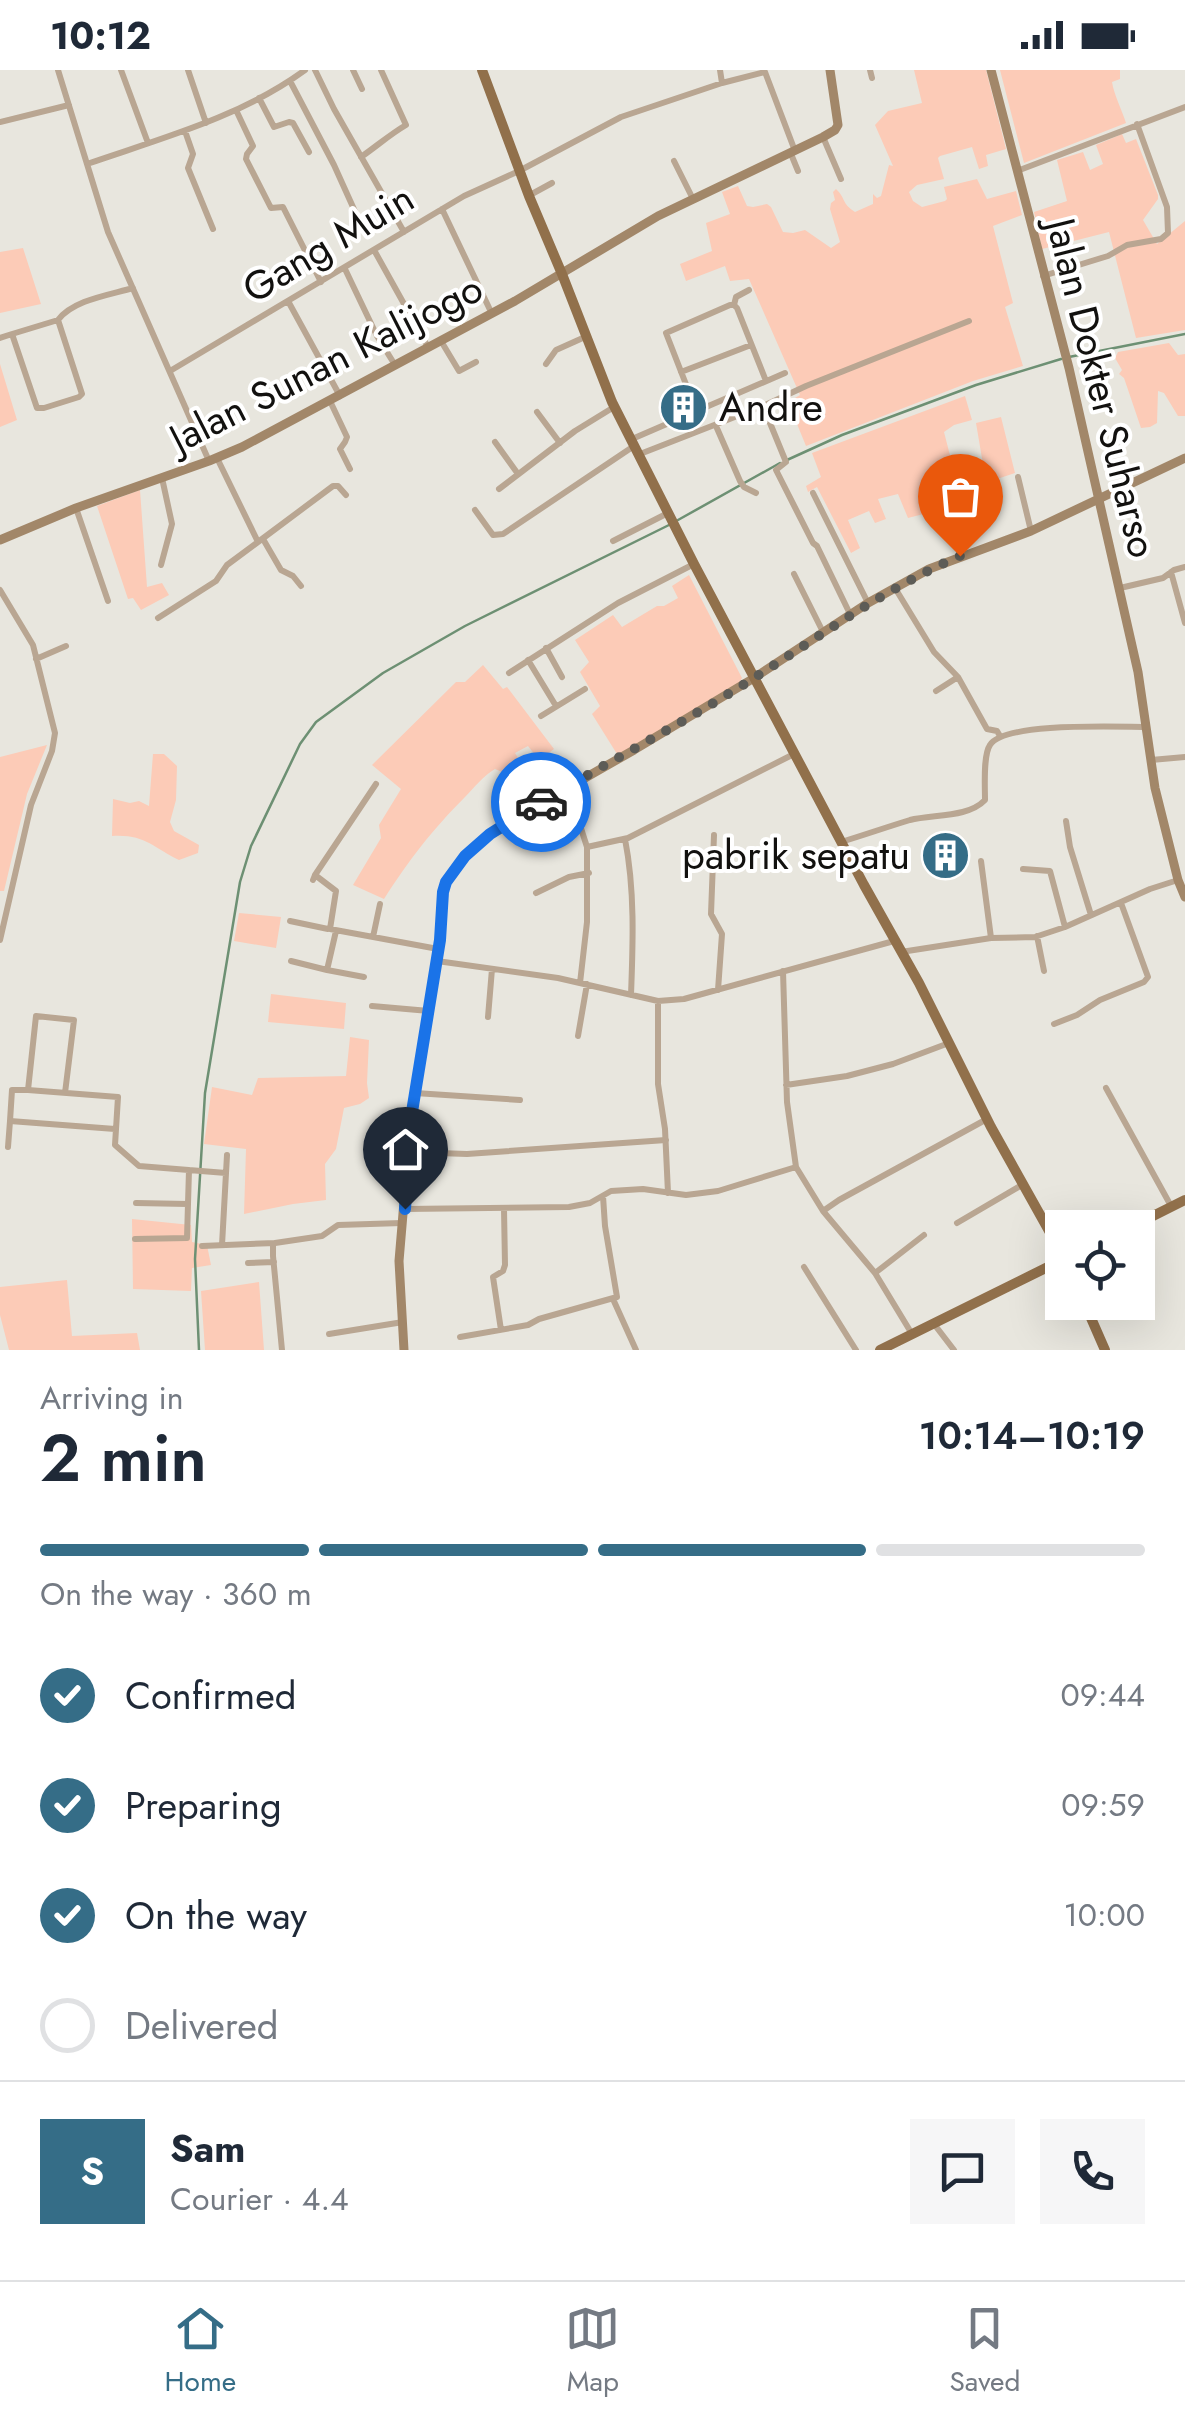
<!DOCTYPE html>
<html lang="en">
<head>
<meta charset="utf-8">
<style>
	body { margin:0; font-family:Jost,sans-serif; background:#f6f6f7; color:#1f2937; height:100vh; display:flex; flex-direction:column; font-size:38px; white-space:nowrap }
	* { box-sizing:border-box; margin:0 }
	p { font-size:32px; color:#747a83 }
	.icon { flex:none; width:55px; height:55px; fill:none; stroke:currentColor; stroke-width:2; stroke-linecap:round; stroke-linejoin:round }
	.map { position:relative; height:1280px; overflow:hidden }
	.details { display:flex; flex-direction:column; background:#fff; flex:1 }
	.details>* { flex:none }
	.tools { position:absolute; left:1045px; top:1140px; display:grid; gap:20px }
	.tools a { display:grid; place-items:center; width:110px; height:110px; border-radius:0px; background:#fff; box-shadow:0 10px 40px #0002; font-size:50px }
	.pin { position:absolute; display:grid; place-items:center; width:85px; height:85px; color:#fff; margin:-102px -42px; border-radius:50% 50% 50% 0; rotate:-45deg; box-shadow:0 0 10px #0007 }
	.pin .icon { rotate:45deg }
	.courier { position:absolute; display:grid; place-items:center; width:100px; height:100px; margin:-50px; border:8px solid #1a73e8; border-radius:50%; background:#fff; color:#222; box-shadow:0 2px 12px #0007 }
	.overview em { font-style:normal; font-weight:600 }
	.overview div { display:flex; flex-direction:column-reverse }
	.overview { display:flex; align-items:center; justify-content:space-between; height:170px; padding:0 40px }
	h1 { font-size:65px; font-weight:600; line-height:75px }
	.bar { display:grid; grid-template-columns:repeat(4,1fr); gap:15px 10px; align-content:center; height:120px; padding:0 40px }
	.bar i { height:12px; border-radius:8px; background:#e0e1e3 }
	.bar .selected { background:#356d87 }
	.bar p { grid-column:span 4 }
	.line { display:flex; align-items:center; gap:25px; padding:0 40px; border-top:2px solid #e0e1e3 }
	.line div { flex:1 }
	.round { display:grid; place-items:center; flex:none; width:105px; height:105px; border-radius:0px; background:#f6f6f7 }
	ol { padding:0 40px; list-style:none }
	li { display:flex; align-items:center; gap:30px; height:110px }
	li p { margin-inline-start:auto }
	li .icon { padding:10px; border-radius:50%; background:#356d87; color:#fff; stroke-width:4 }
	li:last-child { color:#747a83 }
	li i { width:55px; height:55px; border:5px solid #e0e1e3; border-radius:50% }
	.status { display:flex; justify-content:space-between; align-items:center; height:70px; padding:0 50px; background:#fff; direction:ltr }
	.status svg { height:28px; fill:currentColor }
	.menu { display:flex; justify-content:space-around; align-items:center; height:140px; border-top:2px solid #e0e1e3; background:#fff; font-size:28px; color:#747a83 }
	.menu a { display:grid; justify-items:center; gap:5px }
	.menu .selected { color:#356d87 }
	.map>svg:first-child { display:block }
</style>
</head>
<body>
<div class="status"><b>10:12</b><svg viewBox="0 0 49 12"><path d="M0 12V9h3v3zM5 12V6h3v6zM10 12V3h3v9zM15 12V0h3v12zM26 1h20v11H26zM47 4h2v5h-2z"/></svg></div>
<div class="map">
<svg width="1185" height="1280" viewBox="0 0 1185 1280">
	<rect width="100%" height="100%" fill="#e8e6de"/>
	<!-- green -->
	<path fill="#fccbb7" d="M914,0H986L1006,79L986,85L988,96L979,99L972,77L940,86L938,88L944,109L917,115L909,122L913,131L922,137L945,131L947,129L944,117L977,109L987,129L1016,121L1022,145L993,156L1013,233L1005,237L1023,296L973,311L806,376L788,332L800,325L749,209L730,211L725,196L686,211L680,194L712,181L706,153L730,144L722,122L738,116L747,136L753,137L767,134L771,137L783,162L793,163L805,160L831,178L840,172L830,139L831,133L835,130L833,122L836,119C846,128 841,133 855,142L873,134V124L877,128L881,126L889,95L893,96L875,55L888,41L922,33Z
		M1000,0H1120V9L1112,12C1114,25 1122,40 1126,53L1024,93Z
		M1122,64L1126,73L1136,69L1158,125V129L1143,150L1157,174L1185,151V260L1136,268L1109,162L1042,179L1034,142L1067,131L1057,90L1083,82L1090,100L1103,94L1096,75Z
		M23,178L41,234L0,243V182Z
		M1169,273L1178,285L1185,284V346H1178L1164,323L1158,321L1157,353L1150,357L1141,358L1124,308L1119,304L1122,300L1115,288L1118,282Z
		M0,294L17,350L0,357Z
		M965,326L972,350L954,355L944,362L955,405L936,412L942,433C949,435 956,431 961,426L959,413L985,406L976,353L1001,347L1015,403L994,410L989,415L992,435L975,442L961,440L941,448L935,441L908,448L898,424L878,429L886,449L875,453L869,441L848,450L860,478L851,483L817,417L808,422L806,416L821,407L812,383Z
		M140,420L147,517L162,513L169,525L141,540L133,528L128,529L97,436Z
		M689,505L742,608L739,613L622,683L617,684L592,644L600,636L580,602L589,592L575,570L613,545L622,557L657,536H664L678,528L672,516Z
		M483,595L503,619L507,617L554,679L539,690L528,676L515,683L523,696L509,705L495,699C482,707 475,717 465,727C432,760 409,790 384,829L353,815L381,768L379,755L401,719L372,695L456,612H465Z
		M47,675L27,724L4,821H0V687Z
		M153,684H164L177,696L176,730L170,752L174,761L199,775L198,783L179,790C152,777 145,764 112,766L113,729L130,733L139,731L149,736Z
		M239,843L281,847L276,878L234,871Z
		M271,924L346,933L344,959L268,952Z
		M350,967L369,970L367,1013L369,1028L360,1034L344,1038L336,1079L325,1094L326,1130L293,1134L244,1144L246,1079L204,1074L212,1017L252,1025L258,1008L346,1006Z
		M132,1149L191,1155L192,1172L207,1175L211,1195L192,1198L191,1221L133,1219Z
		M67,1210L72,1266L137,1263L140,1280H9L0,1245V1217Z
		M259,1212L264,1280H205L201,1221Z"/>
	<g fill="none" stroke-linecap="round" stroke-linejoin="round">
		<!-- stream -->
		<path stroke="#6d9073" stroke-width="2.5" d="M1069,287L1185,264
			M787,390L842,365L976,315L1061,289
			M678,450L780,393
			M199,1280L195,1189L205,1023L240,812L251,776L300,674L316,652L383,603L465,556L671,454"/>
		<!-- street -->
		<path stroke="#b9a692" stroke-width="6" d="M58,0L108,162L209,391
			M121,0L148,73
			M188,0L206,53
			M315,0L334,39L404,162
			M353,0L362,19
			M720,0L722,13
			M870,0L872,8
			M290,11L334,95L362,157
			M259,28L274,57L289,52L293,53L309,82
			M236,40L253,76L247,84L246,89L271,138L283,137L321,212
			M0,52L69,35
			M185,61L193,84L188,98L213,159
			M823,67L841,109
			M791,84L798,101
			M361,87C377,76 389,65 406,55L381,0
			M674,91L693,129
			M87,94C162,68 241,47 305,0
			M1017,101L1185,37
			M530,125L552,113
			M442,139L492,244
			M374,180L428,277
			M345,199L377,266L395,295
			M1043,206L1108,186L1127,175L1161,169L1168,163L1167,137L1137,54
			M288,231L340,326
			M734,235L736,227L749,220
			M58,250L12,264L37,338H44L79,327L82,324L58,250C73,230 109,225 133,218
			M0,268L12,264
			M441,271L459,301L476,292
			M546,294L556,280L585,267
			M170,301L464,126L519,101L621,47L722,13L765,2L795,81
			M681,302L751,275
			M330,331L347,367L345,372L340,379L350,399
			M763,336L806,316L969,251
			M696,340L666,263L730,235H734L737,238L766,311
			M537,342L560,373
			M716,356L740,411L744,417L756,423
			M632,369L785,303
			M495,372L518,404
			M640,384L763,336L786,392L776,400L813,473L817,476L850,544
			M1018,407L1031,461
			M499,419L575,361L614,337
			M813,423L868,533
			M76,438L108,531
			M475,440L493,465L503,464L634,376
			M263,469L281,500L293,506L301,516
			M613,471L668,443
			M258,472L333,416H338L346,425
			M161,495L172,454L162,408
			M1171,502L1185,553
			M794,504L823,562
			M895,518L934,582L958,607L987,659L997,661L1000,666
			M1120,518L1163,508L1174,500L1185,497
			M0,520L33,575L55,663L52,681L31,735L0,870
			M158,548L216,511L227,495L258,472L217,388
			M546,578L562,607
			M36,589L66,576
			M528,590L556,636
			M509,603L618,533L694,494
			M936,621L958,607
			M541,646L585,619
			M1151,690L1185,687
			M568,718L587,777
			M1066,751L1070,777L1091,845
			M714,765L711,844L722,864L718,920
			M625,769C635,820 633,873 631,925
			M841,772C864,765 887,757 910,750C933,744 968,748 985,730C985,716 983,685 990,675C1004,652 1117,657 1145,657
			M981,791L991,868
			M1023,799L1050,801L1065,857
			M315,805L376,714
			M313,810L315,805L336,821L330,859L438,879
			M536,823L569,807L589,803
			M290,851L328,859
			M1037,866L1044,901
			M373,867L380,834
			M901,882L991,868L1035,867L1065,857L1150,819L1178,810
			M291,891L327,900L336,861
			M437,891L558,908L658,931L684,929L894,871
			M327,900L364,907
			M783,901L787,1032L796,1097L823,1141L875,1203L912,1264
			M580,913L587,852V777L628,768L794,684
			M658,931V1014L665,1059L668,1123
			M372,936L429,941
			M488,947L492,899
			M1054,954L1077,945L1100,930L1144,912L1148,907L1121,833
			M578,966L587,914
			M786,1015L847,1006L893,994L949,973
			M1106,1018L1171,1136
			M65,1023L74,950L36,946L28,1020L118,1027L115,1075L139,1096L226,1103
			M415,1023L520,1030
			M10,1051L12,1020H28
			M8,1077L10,1051L115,1059
			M409,1082L467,1084L666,1070
			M136,1133L188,1134
			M405,1139L569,1137L590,1133L611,1121L643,1119L686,1125L718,1121L796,1097
			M823,1141L839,1130L987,1049
			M957,1153L1022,1115
			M135,1169L187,1168L189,1100
			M222,1175L227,1085
			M202,1176L275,1173
			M248,1193L274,1192
			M804,1197L856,1280
			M875,1203L924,1165
			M613,1229L636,1280
			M934,1254L954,1280
			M501,1260L493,1207L503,1201L505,1195L504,1139
			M329,1264L403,1252
			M460,1267L528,1255L539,1249L617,1227L605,1156L603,1126
			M282,1280L273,1186V1175L275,1173L322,1166L338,1155L402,1153"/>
		<!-- secondary -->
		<path stroke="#a28769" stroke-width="9" d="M991,0L1069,298L1138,602L1155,718L1178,810L1185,827
			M0,470L76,438L209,391L242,377L515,231L658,146L823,67L835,60L838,55L830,0
			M404,1280L399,1191L411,1049L440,870L443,822L447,812L465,787L490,764L520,745L634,680L754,608L868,533L929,499L1031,461L1185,388"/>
		<!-- primary -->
		<path stroke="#91704b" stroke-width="10" d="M482,0L529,126L562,204L612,332L694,494L864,815L919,913L991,1057L1062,1184
			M1129,1158L1185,1130
			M1084,1232L1105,1280
			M880,1280L1062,1190"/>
	</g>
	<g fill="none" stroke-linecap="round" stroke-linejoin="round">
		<!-- done -->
		<path stroke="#5d5c57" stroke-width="10" stroke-dasharray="0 18" d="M541,732C612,690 685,652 754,608C822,565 886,518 960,486"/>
		<!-- route -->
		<path stroke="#1a73e8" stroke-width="12" d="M405,1139L411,1048L440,870L443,822L446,812L465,786L490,764L541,732"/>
	</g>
	<!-- icons -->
	<defs>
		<symbol id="building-disc" viewBox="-11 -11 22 22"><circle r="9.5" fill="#356d87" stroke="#fff"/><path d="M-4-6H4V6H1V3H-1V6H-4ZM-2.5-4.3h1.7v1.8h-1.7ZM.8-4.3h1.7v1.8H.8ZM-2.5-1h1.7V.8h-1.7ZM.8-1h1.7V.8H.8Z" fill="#fff"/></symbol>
	</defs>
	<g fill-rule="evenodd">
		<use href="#building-disc" x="656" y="310" width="55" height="55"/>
		<use href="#building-disc" x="918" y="758" width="55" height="55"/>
	</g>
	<g text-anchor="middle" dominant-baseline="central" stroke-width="8" stroke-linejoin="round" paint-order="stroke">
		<!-- street labels -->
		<g font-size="40" fill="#12110f" stroke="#fff">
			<text transform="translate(328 173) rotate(-31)">Gang Muin</text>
			<text transform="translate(326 293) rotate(-27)">Jalan Sunan Kalijogo</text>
			<text transform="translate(1102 318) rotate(76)">Jalan Dokter Suharso</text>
		</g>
		<!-- poi labels -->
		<g font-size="40" fill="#12110f" stroke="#fff" text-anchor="start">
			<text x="719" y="337">Andre</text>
			<text x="910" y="785" text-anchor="end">pabrik sepatu</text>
		</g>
	</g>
</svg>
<div class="tools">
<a><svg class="icon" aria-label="locate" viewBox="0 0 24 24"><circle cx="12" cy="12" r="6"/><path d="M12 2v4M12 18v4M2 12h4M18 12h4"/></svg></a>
</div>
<div class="pin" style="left:960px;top:486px;background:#ea580c"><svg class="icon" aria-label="bag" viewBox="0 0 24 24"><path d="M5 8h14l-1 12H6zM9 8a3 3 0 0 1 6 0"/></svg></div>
<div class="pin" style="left:405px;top:1139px;background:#1f2937"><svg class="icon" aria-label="home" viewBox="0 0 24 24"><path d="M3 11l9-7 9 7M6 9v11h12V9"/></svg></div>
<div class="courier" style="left:541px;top:732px"><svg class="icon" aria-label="car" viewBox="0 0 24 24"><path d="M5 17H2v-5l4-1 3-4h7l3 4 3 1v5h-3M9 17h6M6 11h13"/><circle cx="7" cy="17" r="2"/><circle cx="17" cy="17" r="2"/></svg></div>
</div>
<section class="details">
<div class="overview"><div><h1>2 min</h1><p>Arriving in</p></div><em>10:14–10:19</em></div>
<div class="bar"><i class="selected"></i><i class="selected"></i><i class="selected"></i><i></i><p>On the way · 360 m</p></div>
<ol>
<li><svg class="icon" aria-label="check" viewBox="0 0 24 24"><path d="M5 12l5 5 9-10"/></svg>Confirmed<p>09:44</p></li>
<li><svg class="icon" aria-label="check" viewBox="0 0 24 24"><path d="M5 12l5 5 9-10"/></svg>Preparing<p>09:59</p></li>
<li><svg class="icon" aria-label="check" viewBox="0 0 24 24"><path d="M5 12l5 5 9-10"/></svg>On the way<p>10:00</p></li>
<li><i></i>Delivered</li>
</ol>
<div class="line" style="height:180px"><b class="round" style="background:#356d87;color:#fff">S</b><div><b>Sam</b><p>Courier · 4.4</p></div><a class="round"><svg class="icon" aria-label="chat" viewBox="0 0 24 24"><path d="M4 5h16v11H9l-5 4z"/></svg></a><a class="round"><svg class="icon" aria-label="phone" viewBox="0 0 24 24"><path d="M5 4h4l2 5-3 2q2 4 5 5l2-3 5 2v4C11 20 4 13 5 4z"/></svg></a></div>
</section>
<nav class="menu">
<a class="selected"><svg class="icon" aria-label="home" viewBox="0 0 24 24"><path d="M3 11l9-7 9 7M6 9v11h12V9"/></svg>Home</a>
<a><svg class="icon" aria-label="map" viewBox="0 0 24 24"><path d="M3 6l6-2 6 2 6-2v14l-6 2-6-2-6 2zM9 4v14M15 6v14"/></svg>Map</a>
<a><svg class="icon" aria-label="saved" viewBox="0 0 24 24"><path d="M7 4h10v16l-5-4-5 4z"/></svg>Saved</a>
</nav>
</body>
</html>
